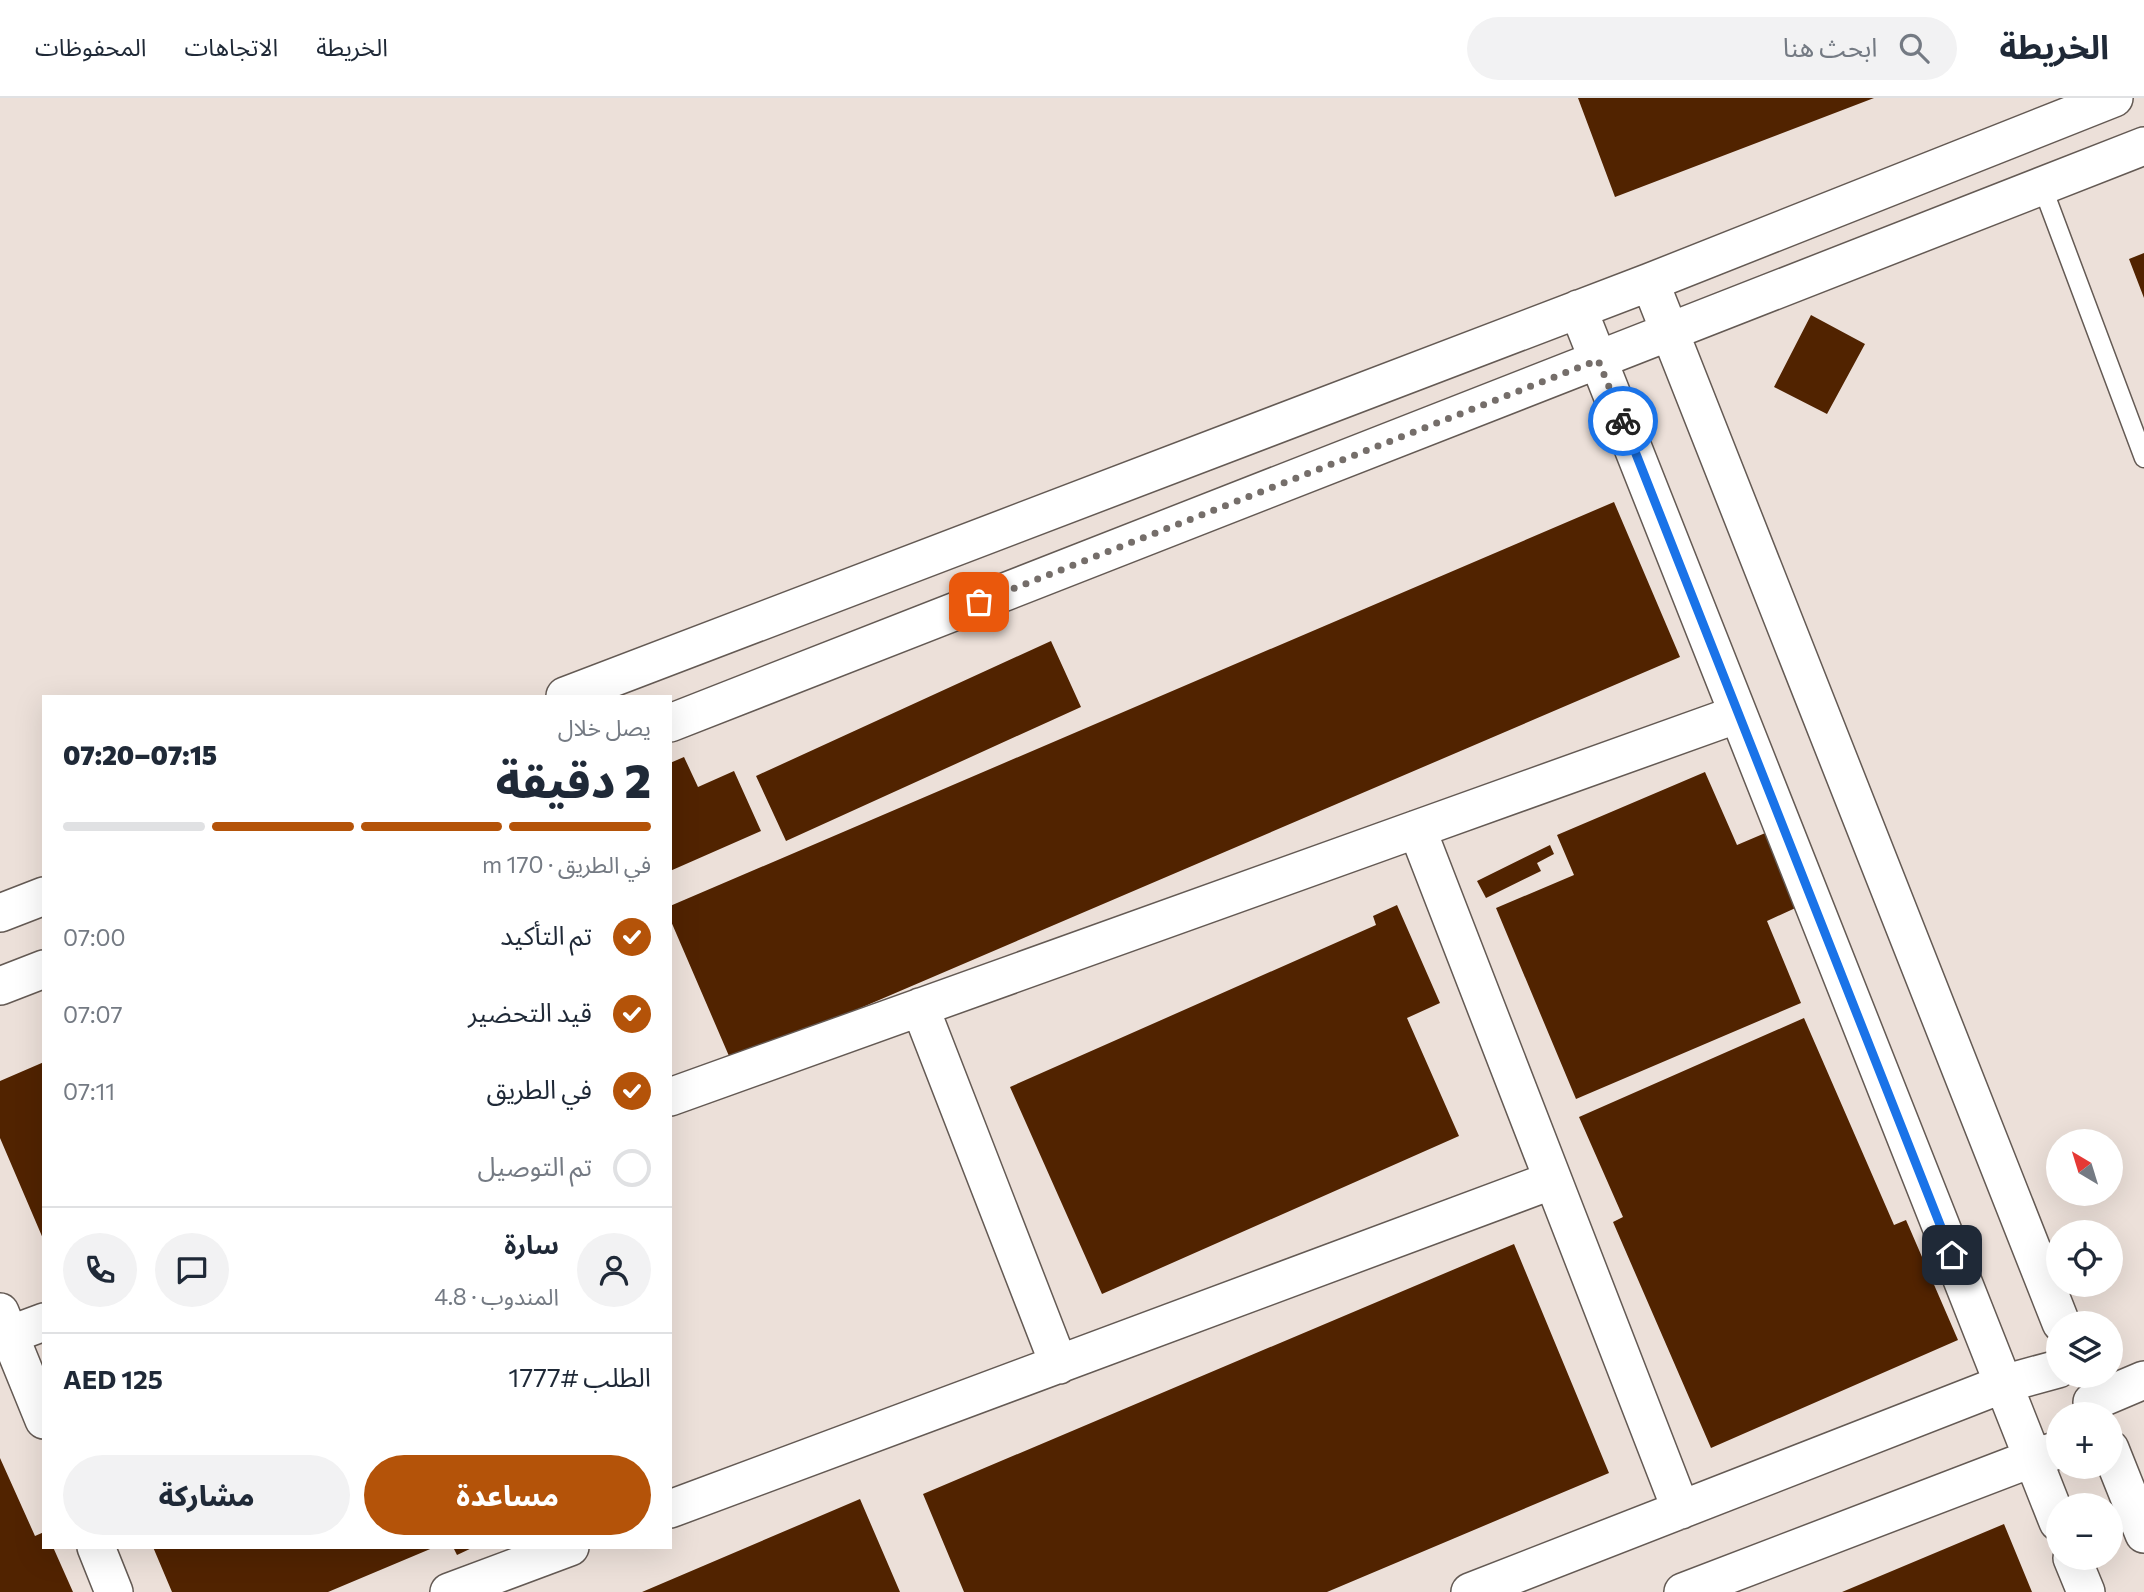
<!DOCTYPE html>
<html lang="ar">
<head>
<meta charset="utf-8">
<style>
	body { margin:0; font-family:Commissioner,"Noto Sans Arabic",sans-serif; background:#f2f2f3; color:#1f2937; direction:rtl; height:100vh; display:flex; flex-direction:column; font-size:26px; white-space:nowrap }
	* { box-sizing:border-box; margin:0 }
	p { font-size:23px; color:#747a83 }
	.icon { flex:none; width:38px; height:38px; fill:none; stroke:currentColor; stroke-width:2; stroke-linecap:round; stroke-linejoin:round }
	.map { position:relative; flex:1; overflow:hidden; direction:ltr }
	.side { position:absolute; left:42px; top:597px; width:630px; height:854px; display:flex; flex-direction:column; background:#fff; border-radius:0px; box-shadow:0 7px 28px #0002; direction:rtl }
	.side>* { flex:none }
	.needle { width:46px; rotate:322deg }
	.buttons { position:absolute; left:2046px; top:1031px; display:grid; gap:14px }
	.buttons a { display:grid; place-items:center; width:77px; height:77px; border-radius:50%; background:#fff; box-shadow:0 7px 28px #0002; font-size:35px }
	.pin { position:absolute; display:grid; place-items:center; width:60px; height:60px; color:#fff; margin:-30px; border-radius:14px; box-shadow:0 4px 10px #0006 }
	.courier { position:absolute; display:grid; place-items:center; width:70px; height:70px; margin:-35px; border:5px solid #1a73e8; border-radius:50%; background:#fff; color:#222; box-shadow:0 2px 9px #0007 }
	.headline em { font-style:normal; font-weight:800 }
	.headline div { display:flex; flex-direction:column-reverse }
	.headline { display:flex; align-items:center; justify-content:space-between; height:119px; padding:0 21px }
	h1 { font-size:46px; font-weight:800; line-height:52px }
	.bar { display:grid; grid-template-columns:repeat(4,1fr); gap:10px 7px; align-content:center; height:84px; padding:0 21px }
	.bar i { height:9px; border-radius:5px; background:#e0e1e3 }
	.bar .active { background:#b45309 }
	.bar p { grid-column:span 4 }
	.line { display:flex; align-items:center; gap:18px; padding:0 21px; border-top:2px solid #e0e1e3 }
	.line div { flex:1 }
	.round { display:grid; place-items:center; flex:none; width:74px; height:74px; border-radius:37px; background:#f2f2f3 }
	ol { padding:0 21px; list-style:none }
	li { display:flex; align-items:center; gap:21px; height:77px }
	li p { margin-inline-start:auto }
	li .icon { padding:7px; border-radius:50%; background:#b45309; color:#fff; stroke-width:4 }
	li:last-child { color:#747a83 }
	li i { width:38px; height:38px; border:4px solid #e0e1e3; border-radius:50% }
	.button { display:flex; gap:14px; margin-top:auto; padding:14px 21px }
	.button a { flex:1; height:80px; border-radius:42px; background:#b45309; color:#fff; font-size:28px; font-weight:800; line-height:80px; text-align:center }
	.button a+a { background:#f2f2f3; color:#1f2937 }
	header { display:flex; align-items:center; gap:42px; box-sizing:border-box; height:98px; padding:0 35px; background:#fff; border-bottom:2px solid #e0e1e3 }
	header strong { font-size:33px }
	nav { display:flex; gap:38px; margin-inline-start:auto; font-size:24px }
	.search { width:490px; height:63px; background:#f2f2f3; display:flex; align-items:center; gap:18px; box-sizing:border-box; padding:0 24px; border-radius:38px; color:#747a83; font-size:26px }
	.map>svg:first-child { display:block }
</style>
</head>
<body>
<header>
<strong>الخريطة</strong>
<div class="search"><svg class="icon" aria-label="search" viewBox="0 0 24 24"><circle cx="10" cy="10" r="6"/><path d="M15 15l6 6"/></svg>ابحث هنا</div>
<nav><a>الخريطة</a><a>الاتجاهات</a><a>المحفوظات</a></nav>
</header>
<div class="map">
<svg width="2144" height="1494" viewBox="0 0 2144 1494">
	<rect width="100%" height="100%" fill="#ece0d9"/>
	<!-- building -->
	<path fill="#512300" d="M1578,0H1874L1615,99Z
		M2144,155V200L2129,161Z
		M1811,217L1865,246L1827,316L1774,289Z
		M1614,404L1680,559L732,965L670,821V808Z
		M1051,543L1081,609L786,743L756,678Z
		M684,659L698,689L734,673L761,733L670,773V665Z
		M1705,674L1737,747L1770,733L1802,807L1767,823L1801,905L1576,1001L1496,810L1574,777L1557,737Z
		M1550,747L1554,756L1537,765L1541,773L1486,800L1477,783Z
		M1397,807L1440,905L1407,920L1459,1038L1102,1196L1010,989L1376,827L1373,818Z
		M1804,920L1894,1127L1906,1122L1958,1242L1711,1350L1613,1124L1623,1119L1579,1019Z
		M44,964V1143L0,1040V983Z
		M1514,1146L1609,1375L1327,1494H964L923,1396Z
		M0,1360L35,1438L44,1434V1449H53L73,1494H0Z
		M860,1401L900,1494H642Z
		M2004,1426L2032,1494H1842Z
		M153,1449H435L328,1494H172Z
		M453,1449H474L457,1457Z"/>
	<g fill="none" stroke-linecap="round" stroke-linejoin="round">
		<defs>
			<path id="lane" d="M2042,88L2144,360"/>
			<path id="street" d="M1650,184L2061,1225
				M1578,211L2058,1424
				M565,598L1650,184L2114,0
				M670,625L2144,48
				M0,815L44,798
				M0,888L44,871
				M920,909L1059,1267
				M670,999L1417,731
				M1553,1082L1417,731L1738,616
				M0,1214L44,1322
				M9,1237L44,1224
				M2092,1304L2144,1282
				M2110,1351L2144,1436
				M670,1411L1553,1082L1681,1412
				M96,1449L114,1494
				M2072,1460L2086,1494
				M449,1494L570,1449
				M1470,1494L2003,1286L2058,1271
				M1683,1494L2033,1360L2058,1352"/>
		</defs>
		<!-- lane casing -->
		<use href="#lane" stroke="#645a54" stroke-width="21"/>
		<!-- street casing -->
		<use href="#street" stroke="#645a54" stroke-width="40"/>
		<!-- lane -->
		<use href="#lane" stroke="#fff" stroke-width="18"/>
		<!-- street -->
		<use href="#street" stroke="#fff" stroke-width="37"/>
	</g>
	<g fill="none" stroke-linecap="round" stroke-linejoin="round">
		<!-- done -->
		<path stroke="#756e6a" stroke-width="7" stroke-dasharray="0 12.6" d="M979,504L1598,262L1623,323"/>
		<!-- route -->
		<path stroke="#1a73e8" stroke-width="9" d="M1623,323L1952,1157"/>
	</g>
</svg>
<div class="buttons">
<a><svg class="needle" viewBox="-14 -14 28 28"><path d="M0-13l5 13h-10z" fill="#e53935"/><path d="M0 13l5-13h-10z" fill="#747a83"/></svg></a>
<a><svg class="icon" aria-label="locate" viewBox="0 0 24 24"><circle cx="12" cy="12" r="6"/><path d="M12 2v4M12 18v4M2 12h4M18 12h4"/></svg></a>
<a><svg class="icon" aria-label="layers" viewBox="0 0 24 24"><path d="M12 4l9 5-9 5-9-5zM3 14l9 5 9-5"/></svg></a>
<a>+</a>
<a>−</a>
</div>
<div class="pin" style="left:979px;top:504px;background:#ea580c"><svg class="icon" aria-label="bag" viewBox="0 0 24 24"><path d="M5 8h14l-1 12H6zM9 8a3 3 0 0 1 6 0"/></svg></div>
<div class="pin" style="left:1952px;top:1157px;background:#1f2937"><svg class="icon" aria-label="home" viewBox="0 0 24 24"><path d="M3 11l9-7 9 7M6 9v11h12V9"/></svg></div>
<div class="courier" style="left:1623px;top:323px"><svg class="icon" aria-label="bike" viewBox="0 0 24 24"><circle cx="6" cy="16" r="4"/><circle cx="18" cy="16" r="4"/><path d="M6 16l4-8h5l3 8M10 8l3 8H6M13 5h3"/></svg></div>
<section class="side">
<div class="headline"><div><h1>2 دقيقة</h1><p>يصل خلال</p></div><em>07:15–07:20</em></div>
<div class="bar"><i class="active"></i><i class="active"></i><i class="active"></i><i></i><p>في الطريق · 170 m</p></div>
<ol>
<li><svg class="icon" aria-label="check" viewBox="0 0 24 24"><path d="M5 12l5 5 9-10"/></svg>تم التأكيد<p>07:00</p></li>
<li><svg class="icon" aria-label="check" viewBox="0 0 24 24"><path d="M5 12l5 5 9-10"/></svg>قيد التحضير<p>07:07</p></li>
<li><svg class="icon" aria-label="check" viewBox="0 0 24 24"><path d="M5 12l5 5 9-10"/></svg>في الطريق<p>07:11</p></li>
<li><i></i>تم التوصيل</li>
</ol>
<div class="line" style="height:126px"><a class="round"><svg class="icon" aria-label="person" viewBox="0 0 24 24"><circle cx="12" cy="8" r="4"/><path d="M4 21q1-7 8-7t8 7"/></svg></a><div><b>سارة</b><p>المندوب · 4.8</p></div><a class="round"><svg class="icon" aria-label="chat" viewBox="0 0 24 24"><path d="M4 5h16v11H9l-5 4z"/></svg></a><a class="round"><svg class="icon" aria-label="phone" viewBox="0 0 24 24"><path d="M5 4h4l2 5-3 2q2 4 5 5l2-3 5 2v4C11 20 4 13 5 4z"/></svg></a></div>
<div class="line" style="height:91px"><div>الطلب #1777</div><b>AED 125</b></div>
<div class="button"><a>مساعدة</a><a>مشاركة</a></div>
</section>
</div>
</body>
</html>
